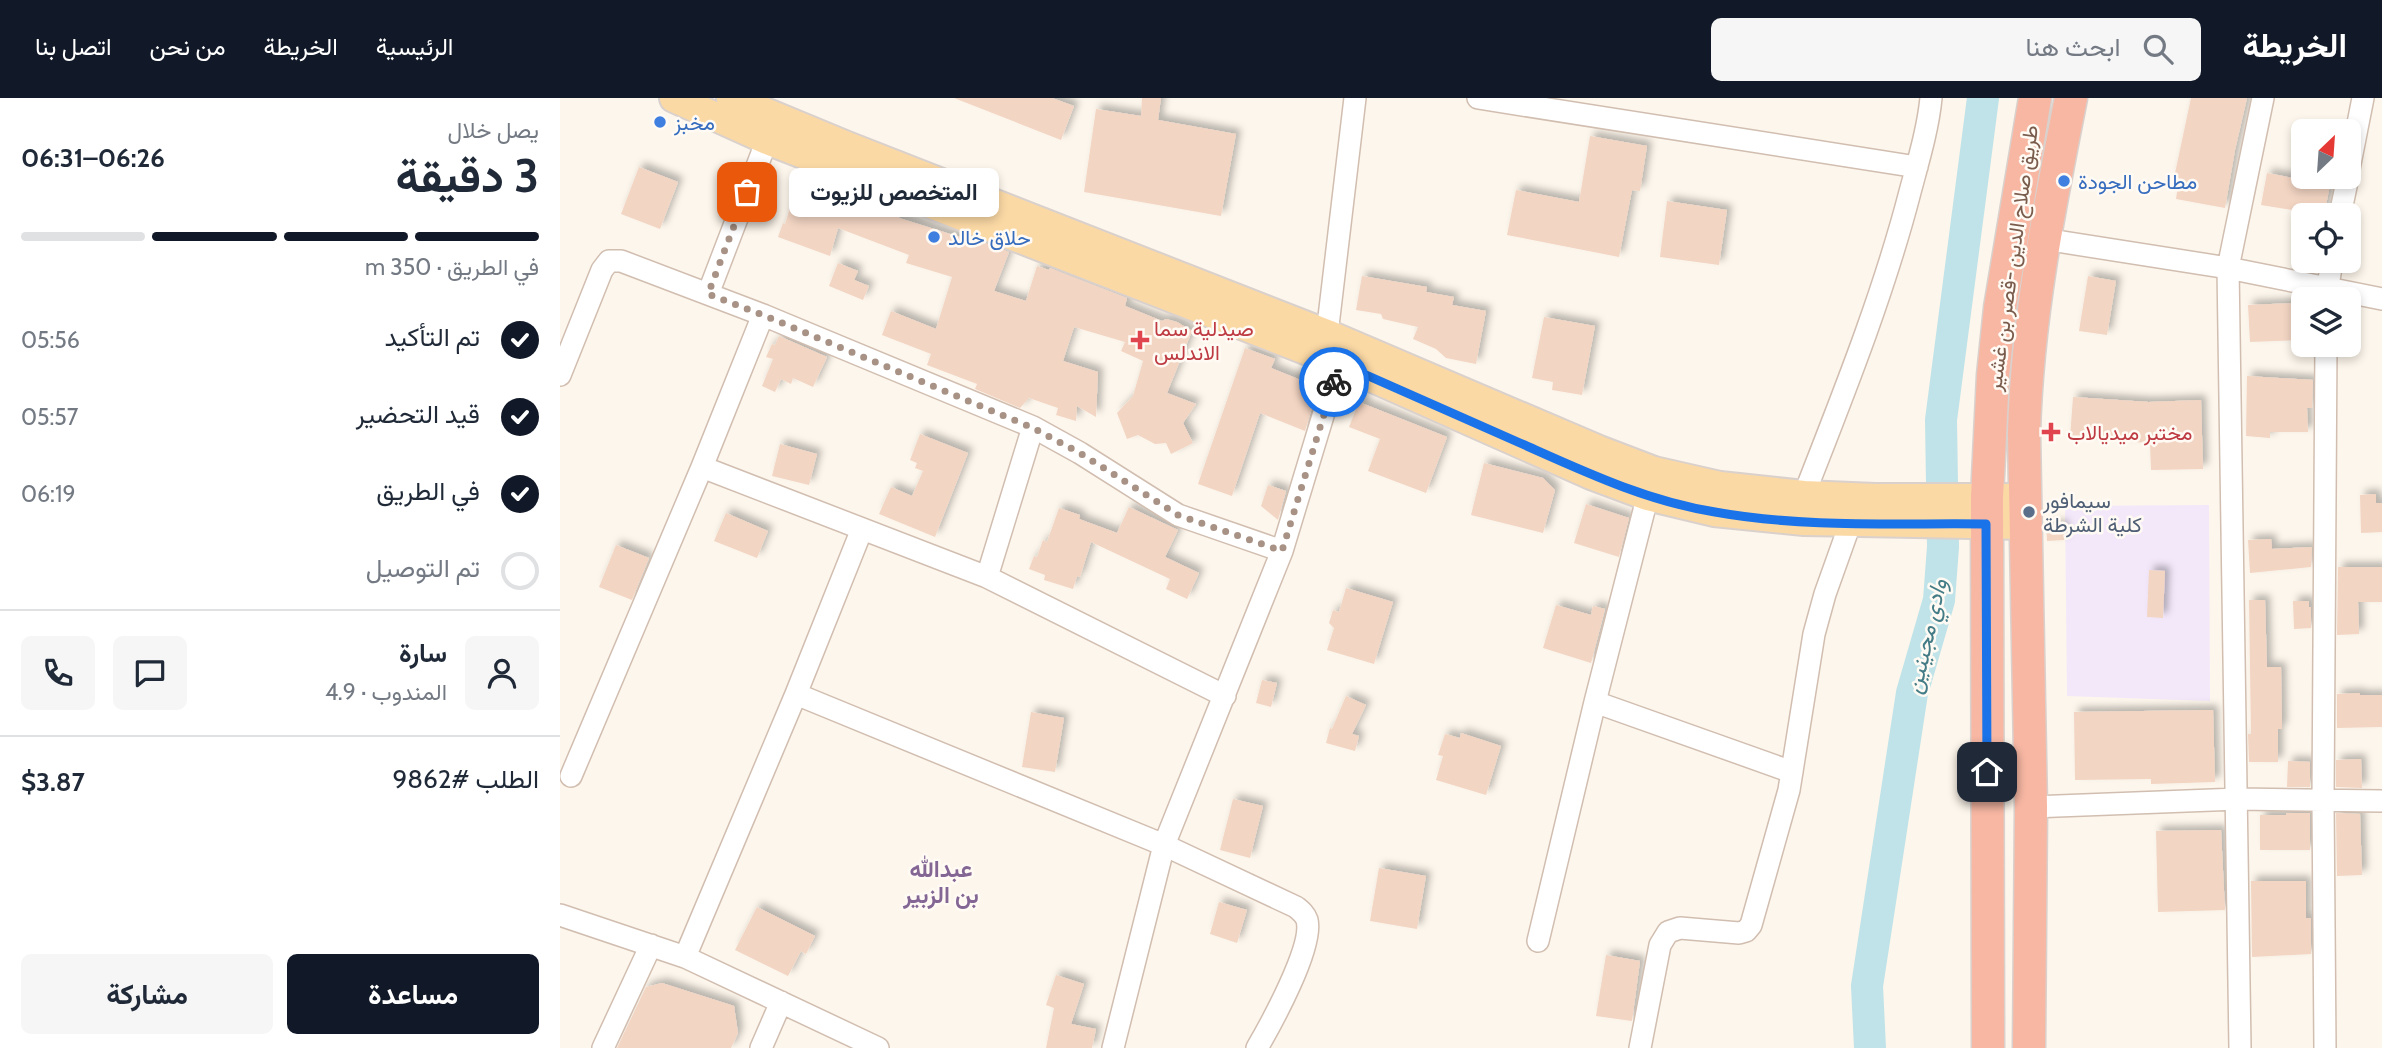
<!DOCTYPE html>
<html lang="ar">
<head>
<meta charset="utf-8">
<style>
	body { margin:0; font-family:Cabin,Vazirmatn,sans-serif; background:#f6f6f7; color:#1f2937; direction:rtl; height:100vh; display:flex; flex-direction:column; font-size:26px; white-space:nowrap }
	* { box-sizing:border-box; margin:0 }
	p { font-size:23px; color:#747a83 }
	.icon { flex:none; width:38px; height:38px; fill:none; stroke:currentColor; stroke-width:2; stroke-linecap:round; stroke-linejoin:round }
	.map { position:relative; flex:1; overflow:hidden; direction:ltr }
	.panel { display:flex; flex-direction:column; background:#fff; width:560px }
	.panel>* { flex:none }
	.needle { width:46px; rotate:25deg }
	.tools { position:absolute; left:1731px; top:21px; display:grid; gap:14px }
	.tools a { display:grid; place-items:center; width:70px; height:70px; border-radius:10px; background:#fff; box-shadow:0 4px 10px #0003; font-size:35px }
	.pin { position:absolute; display:grid; place-items:center; width:60px; height:60px; color:#fff; margin:-30px; border-radius:14px; box-shadow:0 4px 10px #0006 }
	.courier { position:absolute; display:grid; place-items:center; width:70px; height:70px; margin:-35px; border:5px solid #1a73e8; border-radius:50%; background:#fff; color:#222; box-shadow:0 2px 9px #0007 }
	.bubble { position:absolute; height:49px; border-radius:10px; background:#fff; box-shadow:0 4px 10px #0003; font-size:23px; font-weight:700; line-height:49px; text-align:center; direction:rtl }
	.summary em { font-style:normal; font-weight:700 }
	.summary div { display:flex; flex-direction:column-reverse }
	.summary { display:flex; align-items:center; justify-content:space-between; height:119px; padding:0 21px }
	h1 { font-size:46px; font-weight:700; line-height:52px }
	.bar { display:grid; grid-template-columns:repeat(4,1fr); gap:10px 7px; align-content:center; height:84px; padding:0 21px }
	.bar i { height:9px; border-radius:5px; background:#e0e1e3 }
	.bar .current { background:#111827 }
	.bar p { grid-column:span 4 }
	.line { display:flex; align-items:center; gap:18px; padding:0 21px; border-top:2px solid #e0e1e3 }
	.line div { flex:1 }
	.round { display:grid; place-items:center; flex:none; width:74px; height:74px; border-radius:10px; background:#f6f6f7 }
	ol { padding:0 21px; list-style:none }
	li { display:flex; align-items:center; gap:21px; height:77px }
	li p { margin-inline-start:auto }
	li .icon { padding:7px; border-radius:50%; background:#111827; color:#fff; stroke-width:4 }
	li:last-child { color:#747a83 }
	li i { width:38px; height:38px; border:4px solid #e0e1e3; border-radius:50% }
	.primary-button { display:flex; gap:14px; margin-top:auto; padding:14px 21px }
	.primary-button a { flex:1; height:80px; border-radius:10px; background:#111827; color:#fff; font-size:28px; font-weight:700; line-height:80px; text-align:center }
	.primary-button a+a { background:#f6f6f7; color:#1f2937 }
	header { display:flex; align-items:center; gap:42px; box-sizing:border-box; height:98px; padding:0 35px; background:#111827; color:#fff }
	header strong { font-size:33px }
	nav { display:flex; gap:38px; margin-inline-start:auto; font-size:24px }
	.search { width:490px; height:63px; background:#f6f6f7; display:flex; align-items:center; gap:18px; box-sizing:border-box; padding:0 24px; border-radius:10px; color:#747a83; font-size:26px }
	main { display:flex; flex:1; min-height:0 }
	.map>svg:first-child { display:block }
</style>
</head>
<body>
<header>
<strong>الخريطة</strong>
<div class="search"><svg class="icon" aria-label="search" viewBox="0 0 24 24"><circle cx="10" cy="10" r="6"/><path d="M15 15l6 6"/></svg>ابحث هنا</div>
<nav><a>الرئيسية</a><a>الخريطة</a><a>من نحن</a><a>اتصل بنا</a></nav>
</header>
<main>
<div class="map">
<svg width="1822" height="950" viewBox="0 0 1822 950">
	<defs>
		<filter id="shadow"><feDropShadow dx="5" dy="-5" stdDeviation="3.5" flood-color="#0004"/></filter>
	</defs>
	<rect width="100%" height="100%" fill="#fdf6ec"/>
	<!-- education -->
	<path fill="#f3e8fa" d="M1649,407L1650,603L1507,598L1505,408Z"/>
	<g fill="none" stroke-linecap="round" stroke-linejoin="round">
		<!-- river -->
		<path stroke="#bfe3e8" stroke-width="32" d="M1310,950L1307,888L1352,595L1379,502L1383,449L1381,322L1423,0"/>
	</g>
	<!-- building -->
	<path fill="#f3d5c3" filter="url(#shadow)" d="M394,0H492L514,8L501,42Z
		M582,0H601L598,22L676,36L661,118L524,94L536,11L581,18Z
		M1631,0H1687L1675,52L1665,110L1616,101L1619,80H1614Z
		M1030,38L1087,48L1080,93L1072,92L1059,159L947,137L956,92L1019,104Z
		M79,69L118,84L100,131L61,116Z
		M1707,75L1770,87L1764,117L1701,107Z
		M238,84L298,101L340,117L339,120L403,140L404,137L449,154L434,193L466,203L477,168L489,172L490,170L567,200L565,208L602,223L606,221L617,224L632,233L607,295L636,306L623,325L633,345L611,356L606,345L595,346L578,337L567,341L557,315L573,298L583,263L561,253L565,244L514,229L503,263L538,274L536,319L517,308L516,323L496,317L498,310L469,300L460,310L415,291L417,286L367,267L371,256L322,237L331,213L376,231L392,179L346,165L349,157L278,130L270,158L218,139L223,125L225,126Z
		M1107,103L1167,112L1159,167L1100,159Z
		M278,165L298,173L294,182L309,188L303,202L269,188Z
		M802,178L867,189L866,194L894,199L892,207L926,213L916,266L886,260L876,251L853,241L858,229L823,221L821,216L796,212Z
		M1528,178L1556,183L1547,237L1519,233Z
		M1738,205L1740,242L1690,244L1688,207Z
		M984,219L1035,228L1022,297L992,292L993,284L972,280Z
		M219,238L267,259L253,289L233,280L231,286L221,281L215,294L202,288L213,261L206,259L212,246L215,247Z
		M685,250L715,261L711,270L758,289L745,333L700,315L672,398L638,386Z
		M1687,278L1753,282L1752,310H1747L1748,334H1710V340L1686,338Z
		M1513,299L1589,304L1641,302L1643,371L1591,372L1590,345L1510,340Z
		M799,304L887,339L866,395L808,373L820,341L789,329Z
		M360,336L408,355L375,439L319,416L331,389L352,398L363,373L355,370L357,365L350,362Z
		M220,346L257,356L249,387L212,378Z
		M924,365L983,380L995,392L983,435L911,417Z
		M708,387L726,393L718,422L701,408Z
		M1816,396V405H1822V434L1801,435L1800,397Z
		M1026,406L1069,420L1059,459L1014,445Z
		M569,409L618,432L605,459L639,475L627,501L606,491L610,481L531,444L520,479L517,478L513,491L484,482L485,477L469,471L474,458L477,459L483,442L487,444L499,410L520,417L519,421L557,435Z
		M166,415L208,433L197,460L154,443Z
		M1486,427H1504V442L1487,443Z
		M1711,441L1712,451L1752,449L1751,469L1690,475L1688,442Z
		M56,447L89,460L72,502L39,489Z
		M1778,469H1822V504H1798L1799,536L1777,537Z
		M1589,472L1605,473L1603,520L1587,519Z
		M786,490L833,504L814,566L767,552L774,530L769,525L773,512L779,514Z
		M1689,502H1705L1707,569H1721L1722,631H1718V664H1689L1688,636H1691Z
		M1733,503H1749V509H1751V530L1734,531Z
		M996,507L1031,517L1033,508L1045,511L1031,565L983,550Z
		M702,582L717,585L711,609L696,605Z
		M1800,595V597H1822V629L1777,630V596Z
		M786,598L806,607L792,636L799,638L795,653L766,645L770,630L772,631Z
		M1653,612L1655,684L1591,686V681L1515,682L1514,614Z
		M471,614L504,620L495,674L462,669Z
		M901,635L941,648L926,697L876,682L883,658L878,657L885,636L900,640Z
		M1801,661L1802,690L1776,689V662Z
		M1728,663L1750,664V689H1727Z
		M673,701L703,708L690,760L660,752Z
		M1726,715H1750V752H1700V717H1726Z
		M1776,715L1800,716L1802,777L1777,778Z
		M1661,732L1665,812L1598,814L1596,733Z
		M819,770L866,778L857,831L810,823Z
		M1691,783H1746V820H1751V856L1692,859Z
		M659,804L687,812L677,845L650,836Z
		M197,809L255,838L246,856L241,853L228,878L175,852Z
		M1046,857L1080,863L1072,923L1036,918Z
		M496,877L524,886L511,926L536,931L532,950H486L494,910L486,907Z
		M102,885L174,908L178,935L171,950H57L86,889Z"/>
	<g fill="none" stroke-linecap="round" stroke-linejoin="round">
		<defs>
			<path id="minor" d="M918,0L1357,69
				M1788,76L1803,0
				M1780,117L1788,79
				M1484,141L1668,170L1822,201
				M148,196L207,42
				M1766,201L1772,163
				M767,236L795,0
				M0,277L42,172L49,163H61L203,217L473,329L520,355L618,417L722,453
				M142,369L427,479L665,598
				M1244,397C1283,297 1323,198 1350,94C1358,64 1368,31 1371,0
				M427,479L473,329
				M236,596L604,747L736,809C741,813 745,816 747,822C754,848 711,926 697,950
				M1035,604L1232,674
				M11,678L142,369L203,217
				M1471,709L1678,701L1822,703
				M0,817L125,859L318,950
				M978,843L1035,604L1091,385
				M125,859L236,596L302,431
				M43,950L91,847
				M201,950L221,904
				M553,950L604,747L722,453L779,265
				M1080,950L1100,847L1108,834L1120,830L1179,835L1186,833L1191,827L1229,692L1254,536L1265,496L1290,426
				M1680,950L1668,170L1703,0
				M1765,950L1763,703L1766,247"/>
			<path id="major" d="M114,0L207,42L779,265L1031,377L1087,398L1154,414L1244,423L1466,427
				M171,0L287,48L767,236L1039,352L1094,373L1160,388L1244,397L1315,400H1466"/>
			<path id="highway" d="M1428,950L1427,399L1433,277L1440,210L1475,0
				M1469,950L1471,709L1464,335C1467,222 1489,111 1511,0"/>
		</defs>
		<!-- minor casing -->
		<use href="#minor" stroke="#d1beb0" stroke-width="24"/>
		<!-- major casing -->
		<use href="#major" stroke="#dad1cd" stroke-width="32"/>
		<!-- highway casing -->
		<use href="#highway" stroke="#dad1cd" stroke-width="35"/>
		<!-- minor -->
		<use href="#minor" stroke="#fff" stroke-width="21"/>
		<!-- major -->
		<use href="#major" stroke="#fbd9a5" stroke-width="28"/>
		<!-- highway -->
		<use href="#highway" stroke="#f7b7a3" stroke-width="32"/>
	</g>
	<g fill="none" stroke-linecap="round" stroke-linejoin="round">
		<!-- done -->
		<path stroke="#a89285" stroke-width="7" stroke-dasharray="0 12.6" d="M187,94L148,196L203,217L473,330L520,355L618,417L722,453L774,284"/>
		<!-- route -->
		<path stroke="#1a73e8" stroke-width="9" d="M774,284L779,265C839,292 900,318 960,345C1023,373 1086,403 1155,414C1244,430 1335,425 1426,426L1427,674"/>
	</g>
	<!-- markers -->
	<g fill="#3f7fe0" stroke="#fffaf3" stroke-width="2.5">
		<circle cx="100" cy="24" r="7"/>
		<circle cx="1504" cy="83" r="7"/>
		<circle cx="374" cy="139" r="7"/>
	</g>
	<g fill="#e0444e" stroke="#fffaf3" stroke-width="2.5">
		<path d="M576.5 231.5h7v7h7v7h-7v7h-7v-7h-7v-7h7z"/>
		<path d="M1487.5 323.5h7v7h7v7h-7v7h-7v-7h-7v-7h7z"/>
	</g>
	<circle fill="#5c6f8a" stroke="#fffaf3" stroke-width="2.5" cx="1469" cy="414" r="7"/>
	<g text-anchor="middle" dominant-baseline="central" stroke-width="5" stroke-linejoin="round" paint-order="stroke">
		<!-- shop labels -->
		<g font-size="21" fill="#366cbe" stroke="#fffaf3" text-anchor="start">
			<text x="114" y="24">مخبز</text>
			<text x="1518" y="83">مطاحن الجودة</text>
			<text x="388" y="139">حلاق خالد</text>
		</g>
		<!-- street labels -->
		<g font-size="21" fill="#7a5c4d" stroke="#fffaf3">
			<text transform="translate(1452 160) rotate(-82)">طريق صلاح الدين -قصر بن غشير</text>
		</g>
		<!-- health labels -->
		<g font-size="21" fill="#be3a42" stroke="#fffaf3" text-anchor="start">
			<text x="594" y="230">صيدلية سما<tspan x="594" dy="24">الاندلس</tspan></text>
			<text x="1507" y="334">مختبر ميديالاب</text>
		</g>
		<!-- service labels -->
		<g font-size="21" fill="#4e5e75" stroke="#fffaf3" text-anchor="start">
			<text x="1483" y="402">سيمافور<tspan x="1483" dy="24">كلية الشرطة</tspan></text>
		</g>
		<!-- water labels -->
		<g font-size="23" font-style="italic" fill="#437c86" stroke="#fffaf3">
			<text transform="translate(1366 538) rotate(-77)">وادي مجينين</text>
		</g>
		<!-- neighbourhood labels -->
		<g font-size="23" font-weight="bold" fill="#846695" stroke="#fffaf3">
			<text x="381" y="771">عبدالله<tspan x="381" dy="26">بن الزبير</tspan></text>
		</g>
	</g>
</svg>
<div class="tools">
<a><svg class="needle" viewBox="-14 -14 28 28"><path d="M0-13l5 13h-10z" fill="#e53935"/><path d="M0 13l5-13h-10z" fill="#747a83"/></svg></a>
<a><svg class="icon" aria-label="locate" viewBox="0 0 24 24"><circle cx="12" cy="12" r="6"/><path d="M12 2v4M12 18v4M2 12h4M18 12h4"/></svg></a>
<a><svg class="icon" aria-label="layers" viewBox="0 0 24 24"><path d="M12 4l9 5-9 5-9-5zM3 14l9 5 9-5"/></svg></a>
</div>
<div class="pin" style="left:187px;top:94px;background:#ea580c"><svg class="icon" aria-label="bag" viewBox="0 0 24 24"><path d="M5 8h14l-1 12H6zM9 8a3 3 0 0 1 6 0"/></svg></div>
<div class="pin" style="left:1427px;top:674px;background:#1f2937"><svg class="icon" aria-label="home" viewBox="0 0 24 24"><path d="M3 11l9-7 9 7M6 9v11h12V9"/></svg></div>
<div class="courier" style="left:774px;top:284px"><svg class="icon" aria-label="bike" viewBox="0 0 24 24"><circle cx="6" cy="16" r="4"/><circle cx="18" cy="16" r="4"/><path d="M6 16l4-8h5l3 8M10 8l3 8H6M13 5h3"/></svg></div>
<div class="bubble" style="left:229px;top:70px;width:210px">المتخصص للزيوت</div>
</div>
<section class="panel">
<div class="summary"><div><h1>3 دقيقة</h1><p>يصل خلال</p></div><em>06:26–06:31</em></div>
<div class="bar"><i class="current"></i><i class="current"></i><i class="current"></i><i></i><p>في الطريق · 350 m</p></div>
<ol>
<li><svg class="icon" aria-label="check" viewBox="0 0 24 24"><path d="M5 12l5 5 9-10"/></svg>تم التأكيد<p>05:56</p></li>
<li><svg class="icon" aria-label="check" viewBox="0 0 24 24"><path d="M5 12l5 5 9-10"/></svg>قيد التحضير<p>05:57</p></li>
<li><svg class="icon" aria-label="check" viewBox="0 0 24 24"><path d="M5 12l5 5 9-10"/></svg>في الطريق<p>06:19</p></li>
<li><i></i>تم التوصيل</li>
</ol>
<div class="line" style="height:126px"><a class="round"><svg class="icon" aria-label="person" viewBox="0 0 24 24"><circle cx="12" cy="8" r="4"/><path d="M4 21q1-7 8-7t8 7"/></svg></a><div><b>سارة</b><p>المندوب · 4.9</p></div><a class="round"><svg class="icon" aria-label="chat" viewBox="0 0 24 24"><path d="M4 5h16v11H9l-5 4z"/></svg></a><a class="round"><svg class="icon" aria-label="phone" viewBox="0 0 24 24"><path d="M5 4h4l2 5-3 2q2 4 5 5l2-3 5 2v4C11 20 4 13 5 4z"/></svg></a></div>
<div class="line" style="height:91px"><div>الطلب #9862</div><b>$3.87</b></div>
<div class="primary-button"><a>مساعدة</a><a>مشاركة</a></div>
</section>
</main>
</body>
</html>
